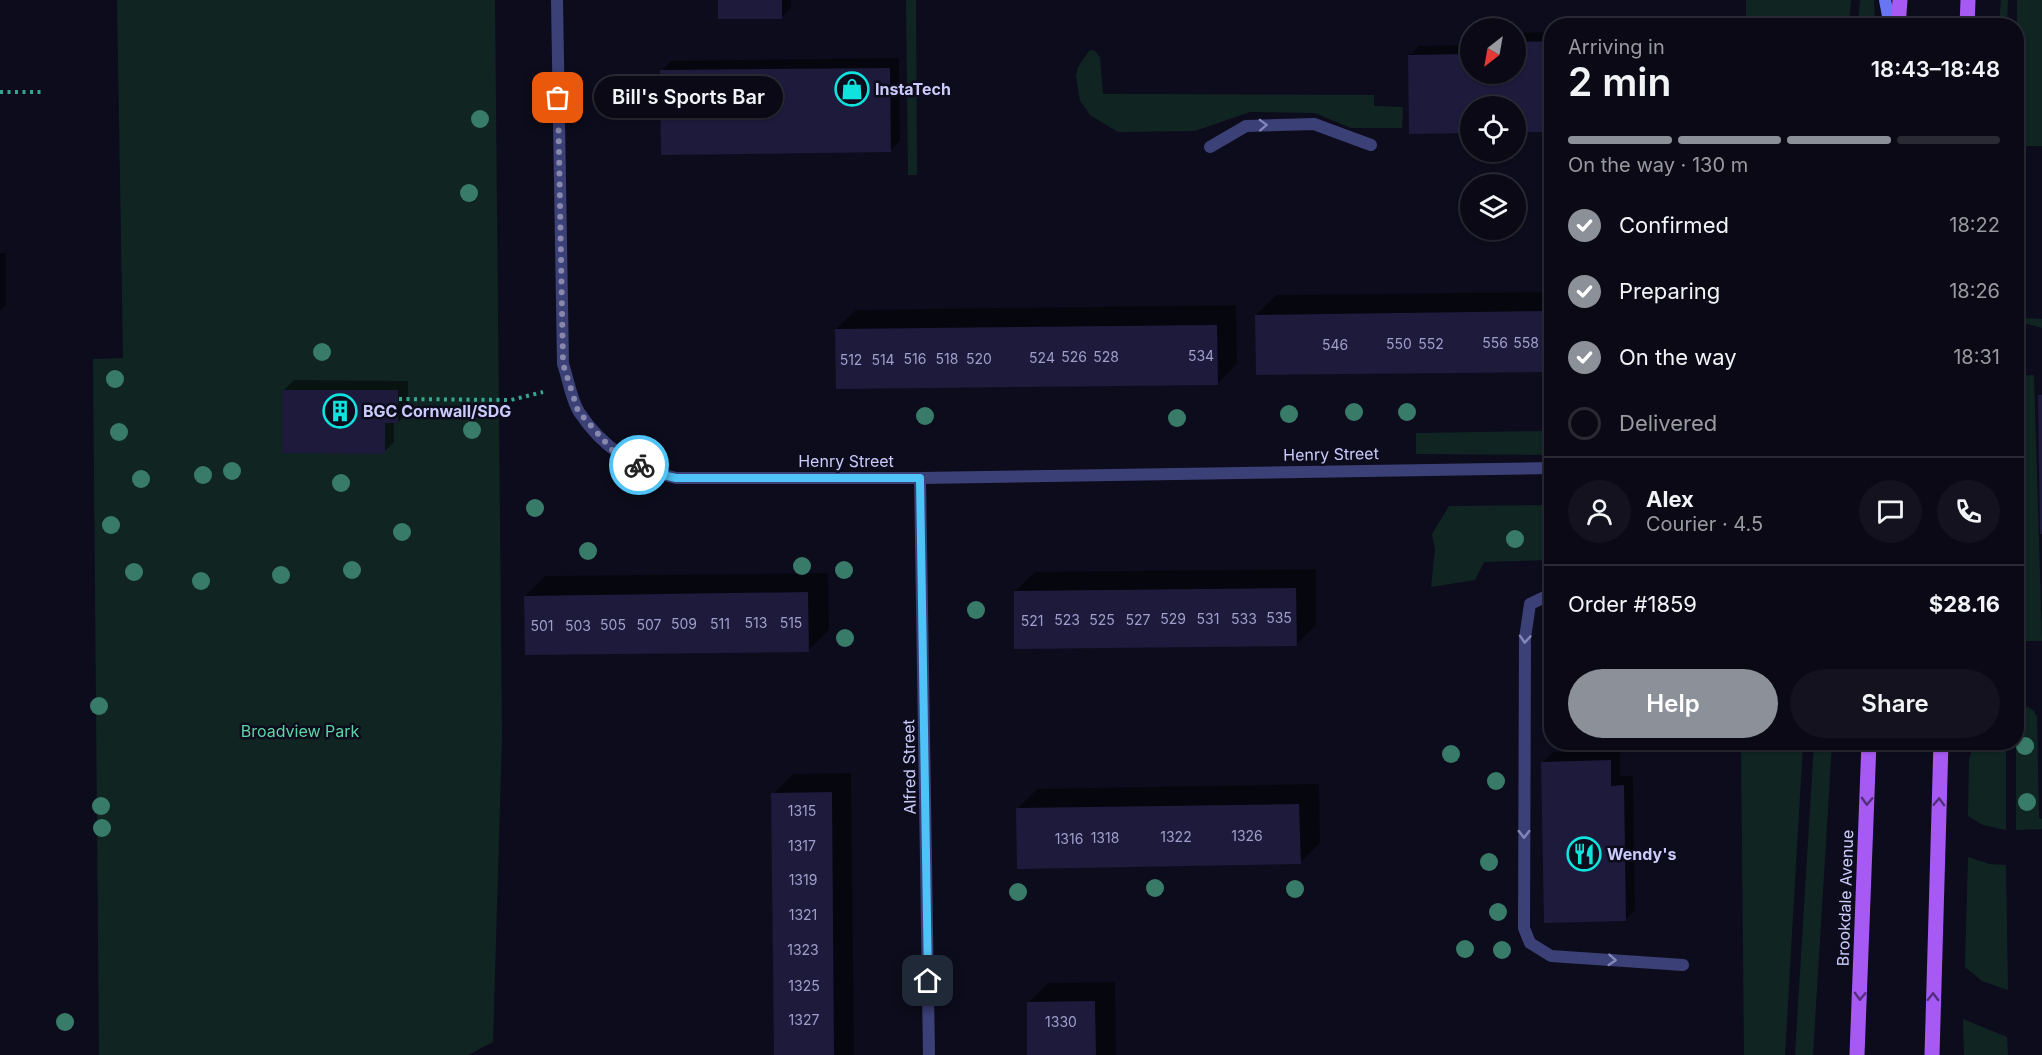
<!DOCTYPE html>
<html lang="en">
<head>
<meta charset="utf-8">
<style>
	body { margin:0; font-family:Inter,sans-serif; background:#13121e; color:#f1f3f6; height:100vh; display:flex; flex-direction:column; font-size:22px; white-space:nowrap }
	* { box-sizing:border-box; margin:0 }
	p { font-size:20px; color:#999aa0 }
	.icon { flex:none; width:33px; height:33px; fill:none; stroke:currentColor; stroke-width:2; stroke-linecap:round; stroke-linejoin:round }
	.map { position:relative; flex:1; overflow:hidden }
	.panel { position:absolute; left:1544px; top:18px; width:480px; height:732px; display:flex; flex-direction:column; background:#0a0915; border-radius:24px; box-shadow:0 2px 4px #0004,0 0 0 2px #2a2a34 }
	.panel>* { flex:none }
	.needle { width:39px; rotate:211deg }
	.tools { position:absolute; left:1460px; top:18px; display:grid; gap:12px }
	.tools a { display:grid; place-items:center; width:66px; height:66px; border-radius:50%; background:#0a0915; box-shadow:0 2px 4px #0004,0 0 0 2px #2a2a34; font-size:30px }
	.pin { position:absolute; display:grid; place-items:center; width:51px; height:51px; color:#fff; margin:-26px; border-radius:12px; box-shadow:0 3px 9px #0006 }
	.courier { position:absolute; display:grid; place-items:center; width:60px; height:60px; margin:-30px; border:4px solid #4fc3f7; border-radius:50%; background:#fff; color:#222; box-shadow:0 2px 8px #0007 }
	.bubble { position:absolute; height:42px; border-radius:21px; background:#0a0915; box-shadow:0 2px 4px #0004,0 0 0 2px #2a2a34; font-size:20px; font-weight:600; line-height:42px; text-align:center }
	.overview em { font-style:normal; font-weight:600 }
	.overview div { display:flex; flex-direction:column-reverse }
	.overview { display:flex; align-items:center; justify-content:space-between; height:102px; padding:0 24px }
	h1 { font-size:39px; font-weight:600; line-height:45px }
	.bar { display:grid; grid-template-columns:repeat(4,1fr); gap:9px 6px; align-content:center; height:72px; padding:0 24px }
	.bar i { height:8px; border-radius:4px; background:#2a2a34 }
	.bar .selected { background:#8c9099 }
	.bar p { grid-column:span 4 }
	.line { display:flex; align-items:center; gap:15px; padding:0 24px; border-top:2px solid #2a2a34 }
	.line div { flex:1 }
	.round { display:grid; place-items:center; flex:none; width:63px; height:63px; border-radius:32px; background:#13121e }
	ol { padding:0 24px; list-style:none }
	li { display:flex; align-items:center; gap:18px; height:66px }
	li p { margin-inline-start:auto }
	li .icon { padding:6px; border-radius:50%; background:#8c9099; color:#fff; stroke-width:4 }
	li:last-child { color:#999aa0 }
	li i { width:33px; height:33px; border:3px solid #2a2a34; border-radius:50% }
	.primary-button { display:flex; gap:12px; margin-top:auto; padding:12px 24px }
	.primary-button a { flex:1; height:69px; border-radius:36px; background:#8c9099; color:#fff; font-size:24px; font-weight:600; line-height:69px; text-align:center }
	.primary-button a+a { background:#13121e; color:#f1f3f6 }
	.map>svg:first-child { display:block }
</style>
</head>
<body>
<div class="map">
<svg width="2042" height="1055" viewBox="0 0 2042 1055">
	<rect width="100%" height="100%" fill="#0d0c1c"/>
	<!-- green -->
	<path fill="#102522" d="M117,0H495L502,736L493,1042L468,1055H99L93,359L123,358Z
		M906,0H916L917,175H908Z
		M1746,0H1851L1849,25H1746Z
		M1860,0H1874L1875,25H1858Z
		M2001,0H2008L2007,25H1999Z
		M2017,0H2042V146H2016Z
		M1094,50L1100,57L1103,94L1374,95V106L1403,107L1402,128H1351L1315,113L1250,112L1195,131L1118,132L1090,115L1080,101L1076,76L1078,67L1089,51Z
		M2016,190L2022,318L2042,319V328L2016,321Z
		M2034,375L2042,641H2024L2023,660L2016,661V376Z
		M1551,431V455L1416,454V433Z
		M1551,505V560L1484,562L1475,580L1431,587L1435,550L1432,534L1449,506Z
		M2028,707L2034,711L2037,717L2039,818L2042,819V829L2016,830V709Z
		M1741,743H1803L1785,1055H1744Z
		M1814,743H1832L1813,1055H1795Z
		M1974,743H2006V830L1983,825L1968,816L1969,759Z
		M1968,857L1989,864L2006,865L2008,990L1982,981L1965,967Z
		M1963,1019L2007,1037L2008,1055H1964Z"/>
	<!-- shadow -->
	<path fill="#0007" d="M720,0H791V8L781,17Z
		M1667,22V26H1609L1612,23Z
		M1551,32V130L1515,131V106H1470V132L1409,56L1419,46L1469,45L1470,42V74H1515V33Z
		M899,58L900,141L890,151L661,71L671,61Z
		M0,253H6V305L0,311Z
		M1551,292V370L1256,315L1276,295Z
		M1236,305L1237,364L1217,384L836,329L856,310Z
		M294,380L408,381V412L398,422H394V442L384,452L284,390Z
		M1316,569V625L1296,645L1015,591L1035,572Z
		M828,573L829,630L809,650L525,596L545,576Z
		M1620,751V776H1633L1635,910L1625,920L1543,762L1553,752Z
		M851,773L854,1055H776L773,794L793,774Z
		M1319,784L1320,843L1300,863L1017,809L1037,789Z
		M1115,982L1116,1055H1029L1028,1003L1048,983Z"/>
	<!-- building -->
	<path fill="#1d1a3b" d="M718,0H782V19H718Z
		M1551,41V132H1515V106H1470V133L1409,134L1408,55L1470,54V74H1515V42Z
		M890,68L891,152L661,155L660,70Z
		M1551,311V372L1256,375L1255,315Z
		M1217,325L1218,385L836,389L835,329Z
		M282,390H398V423H385V454L282,453Z
		M2038,395H2042V534H2040Z
		M1296,588L1297,646L1014,649V591Z
		M808,592L809,652L525,655L524,596Z
		M1611,760V786L1624,785L1626,921L1544,923L1541,762Z
		M832,792L834,1055H774L771,793Z
		M1299,804L1301,864L1017,869L1016,808Z
		M1095,1001L1096,1055H1027V1002Z"/>
	<g fill="none" stroke-linecap="round" stroke-linejoin="round">
		<!-- path -->
		<path stroke="#35a591" stroke-width="4" stroke-dasharray="3 4.5" stroke-linecap="butt" d="M0,92H44
			M399,399L511,400L543,392"/>
		<!-- lane -->
		<path stroke="#3b4077" stroke-width="12" d="M1210,147L1246,126L1314,124L1371,145
			M1551,594L1530,604L1525,638L1524,928L1530,943L1551,956L1683,965"/>
		<!-- street -->
		<path stroke="#3b4077" stroke-width="12" d="M557,0L563,364C568,378 571,399 579,412C602,447 636,469 676,478H920L1551,468
			M920,478L929,1055"/>
		<!-- secondary -->
		<path stroke="#6976f4" stroke-width="12" d="M1885,0L1890,26"/>
		<!-- primary -->
		<path stroke="#a75af3" stroke-width="15" d="M1898,26L1900,0
			M1967,26L1968,0
			M1857,1055L1869,742
			M1932,1055L1941,742"/>
	</g>
	<!-- trees -->
	<g fill="#397b69">
		<circle cx="480" cy="119" r="9"/>
		<circle cx="469" cy="193" r="9"/>
		<circle cx="322" cy="352" r="9"/>
		<circle cx="115" cy="379" r="9"/>
		<circle cx="1354" cy="412" r="9"/>
		<circle cx="1407" cy="412" r="9"/>
		<circle cx="1289" cy="414" r="9"/>
		<circle cx="925" cy="416" r="9"/>
		<circle cx="1177" cy="418" r="9"/>
		<circle cx="472" cy="430" r="9"/>
		<circle cx="119" cy="432" r="9"/>
		<circle cx="232" cy="471" r="9"/>
		<circle cx="203" cy="475" r="9"/>
		<circle cx="141" cy="479" r="9"/>
		<circle cx="341" cy="483" r="9"/>
		<circle cx="535" cy="508" r="9"/>
		<circle cx="111" cy="525" r="9"/>
		<circle cx="402" cy="532" r="9"/>
		<circle cx="1515" cy="539" r="9"/>
		<circle cx="588" cy="551" r="9"/>
		<circle cx="802" cy="566" r="9"/>
		<circle cx="352" cy="570" r="9"/>
		<circle cx="844" cy="570" r="9"/>
		<circle cx="134" cy="572" r="9"/>
		<circle cx="281" cy="575" r="9"/>
		<circle cx="201" cy="581" r="9"/>
		<circle cx="976" cy="610" r="9"/>
		<circle cx="845" cy="638" r="9"/>
		<circle cx="99" cy="706" r="9"/>
		<circle cx="2025" cy="746" r="9"/>
		<circle cx="1451" cy="754" r="9"/>
		<circle cx="1496" cy="781" r="9"/>
		<circle cx="2027" cy="802" r="9"/>
		<circle cx="101" cy="806" r="9"/>
		<circle cx="102" cy="828" r="9"/>
		<circle cx="1489" cy="862" r="9"/>
		<circle cx="1155" cy="888" r="9"/>
		<circle cx="1295" cy="889" r="9"/>
		<circle cx="1018" cy="892" r="9"/>
		<circle cx="1498" cy="912" r="9"/>
		<circle cx="1465" cy="949" r="9"/>
		<circle cx="1502" cy="950" r="9"/>
		<circle cx="65" cy="1022" r="9"/>
	</g>
	<!-- one-way arrows -->
	<defs><path id="oneway-chevron" d="M-2-3.5L2.5 0L-2 3.5" fill="none" stroke-width="1.6" stroke-linecap="round" stroke-linejoin="round" transform="scale(1.5)"/></defs>
	<g stroke="#8386b9">
		<use href="#oneway-chevron" transform="translate(1263 125) rotate(-2)"/>
		<use href="#oneway-chevron" transform="translate(1525 639) rotate(94)"/>
		<use href="#oneway-chevron" transform="translate(1524 834) rotate(90)"/>
		<use href="#oneway-chevron" transform="translate(1612 960) rotate(4)"/>
	</g>
	<g stroke="#522f7d">
		<use href="#oneway-chevron" transform="translate(1867 801) rotate(92)"/>
		<use href="#oneway-chevron" transform="translate(1939 802) rotate(-88)"/>
		<use href="#oneway-chevron" transform="translate(1860 996) rotate(92)"/>
		<use href="#oneway-chevron" transform="translate(1933 997) rotate(-89)"/>
	</g>
	<g fill="none" stroke-linecap="round" stroke-linejoin="round">
		<!-- done -->
		<path stroke="#8888ad" stroke-width="6" stroke-dasharray="0 10.8" d="M558,98L563,364L578,411L613,451L639,465"/>
		<!-- route -->
		<path stroke="#4fc3f7" stroke-width="8" d="M639,465L654,473L676,478H920L928,981"/>
	</g>
	<!-- icons -->
	<defs>
		<symbol id="shop-ring" viewBox="-11 -11 22 22"><circle r="9.5" fill="#0d0c1c" stroke="#10e2dd" stroke-width="1.5"/><path d="M-5-2.5h2.3a2.7 3.5 0 0 1 5.4 0H5L5.5 6h-11ZM-1.5-2.5h3a1.5 2.3 0 0 0-3 0Z" fill="#10e2dd"/></symbol>
		<symbol id="building-ring" viewBox="-11 -11 22 22"><circle r="9.5" fill="#0d0c1c" stroke="#10e2dd" stroke-width="1.5"/><path d="M-4-6H4V6H1V3H-1V6H-4ZM-2.5-4.3h1.7v1.8h-1.7ZM.8-4.3h1.7v1.8H.8ZM-2.5-1h1.7V.8h-1.7ZM.8-1h1.7V.8H.8Z" fill="#10e2dd"/></symbol>
		<symbol id="restaurant-ring" viewBox="-11 -11 22 22"><circle r="9.5" fill="#0d0c1c" stroke="#10e2dd" stroke-width="1.5"/><path d="M-5-6h1v4h1v-4h1v4h1v-4h1v5L-1.5 .5V6h-2V.5L-5-1ZM5-6V6H3V1.5H1.5Q1.5-4 5-6Z" fill="#10e2dd"/></symbol>
	</defs>
	<g fill-rule="evenodd">
		<use href="#shop-ring" x="833" y="70" width="38" height="38"/>
		<use href="#building-ring" x="321" y="392" width="38" height="38"/>
		<use href="#restaurant-ring" x="1565" y="835" width="38" height="38"/>
	</g>
	<g text-anchor="middle" dominant-baseline="central" stroke-width="5" stroke-linejoin="round" paint-order="stroke">
		<!-- number labels -->
		<g font-size="14" fill="#a09fcb">
			<text x="1495" y="342">556</text>
			<text x="1526" y="342">558</text>
			<text x="1399" y="343">550</text>
			<text x="1431" y="343">552</text>
			<text x="1335" y="344">546</text>
			<text x="1201" y="355">534</text>
			<text x="1074" y="356">526</text>
			<text x="1106" y="356">528</text>
			<text x="1042" y="357">524</text>
			<text x="915" y="358">516</text>
			<text x="947" y="358">518</text>
			<text x="979" y="358">520</text>
			<text x="851" y="359">512</text>
			<text x="883" y="359">514</text>
			<text x="1279" y="617">535</text>
			<text x="1173" y="618">529</text>
			<text x="1208" y="618">531</text>
			<text x="1244" y="618">533</text>
			<text x="1067" y="619">523</text>
			<text x="1102" y="619">525</text>
			<text x="1138" y="619">527</text>
			<text x="1032" y="620">521</text>
			<text x="756" y="622">513</text>
			<text x="791" y="622">515</text>
			<text x="684" y="623">509</text>
			<text x="720" y="623">511</text>
			<text x="613" y="624">505</text>
			<text x="649" y="624">507</text>
			<text x="542" y="625">501</text>
			<text x="578" y="625">503</text>
			<text x="802" y="810">1315</text>
			<text x="1247" y="835">1326</text>
			<text x="1176" y="836">1322</text>
			<text x="1105" y="837">1318</text>
			<text x="1069" y="838">1316</text>
			<text x="802" y="845">1317</text>
			<text x="803" y="879">1319</text>
			<text x="803" y="914">1321</text>
			<text x="803" y="949">1323</text>
			<text x="804" y="985">1325</text>
			<text x="804" y="1019">1327</text>
			<text x="1061" y="1021">1330</text>
		</g>
		<!-- poi labels -->
		<g font-size="16" font-weight="bold" fill="#cbcbfb" stroke="#0d0c1c" text-anchor="start">
			<text x="875" y="89">InstaTech</text>
			<text x="363" y="411">BGC Cornwall/SDG</text>
			<text x="1607" y="854">Wendy's</text>
		</g>
		<!-- street labels -->
		<g font-size="16" fill="#cbcbfb" stroke="#0d0c1c">
			<text transform="translate(1331 454) rotate(-1)">Henry Street</text>
			<text x="846" y="461">Henry Street</text>
			<text transform="translate(909 767) rotate(-91)">Alfred Street</text>
			<text transform="translate(1845 898) rotate(-88)">Brookdale Avenue</text>
		</g>
		<!-- park labels -->
		<g font-size="16" fill="#5dd5a8" stroke="#0d0c1c">
			<text x="300" y="731">Broadview Park</text>
		</g>
	</g>
</svg>
<div class="tools">
<a><svg class="needle" viewBox="-14 -14 28 28"><path d="M0-13l5 13h-10z" fill="#e53935"/><path d="M0 13l5-13h-10z" fill="#999aa0"/></svg></a>
<a><svg class="icon" aria-label="locate" viewBox="0 0 24 24"><circle cx="12" cy="12" r="6"/><path d="M12 2v4M12 18v4M2 12h4M18 12h4"/></svg></a>
<a><svg class="icon" aria-label="layers" viewBox="0 0 24 24"><path d="M12 4l9 5-9 5-9-5zM3 14l9 5 9-5"/></svg></a>
</div>
<div class="pin" style="left:558px;top:98px;background:#ea580c"><svg class="icon" aria-label="bag" viewBox="0 0 24 24"><path d="M5 8h14l-1 12H6zM9 8a3 3 0 0 1 6 0"/></svg></div>
<div class="pin" style="left:928px;top:981px;background:#1f2937"><svg class="icon" aria-label="home" viewBox="0 0 24 24"><path d="M3 11l9-7 9 7M6 9v11h12V9"/></svg></div>
<div class="courier" style="left:639px;top:465px"><svg class="icon" aria-label="bike" viewBox="0 0 24 24"><circle cx="6" cy="16" r="4"/><circle cx="18" cy="16" r="4"/><path d="M6 16l4-8h5l3 8M10 8l3 8H6M13 5h3"/></svg></div>
<div class="bubble" style="left:594px;top:76px;width:189px">Bill's Sports Bar</div>
<section class="panel">
<div class="overview"><div><h1>2 min</h1><p>Arriving in</p></div><em>18:43–18:48</em></div>
<div class="bar"><i class="selected"></i><i class="selected"></i><i class="selected"></i><i></i><p>On the way · 130 m</p></div>
<ol>
<li><svg class="icon" aria-label="check" viewBox="0 0 24 24"><path d="M5 12l5 5 9-10"/></svg>Confirmed<p>18:22</p></li>
<li><svg class="icon" aria-label="check" viewBox="0 0 24 24"><path d="M5 12l5 5 9-10"/></svg>Preparing<p>18:26</p></li>
<li><svg class="icon" aria-label="check" viewBox="0 0 24 24"><path d="M5 12l5 5 9-10"/></svg>On the way<p>18:31</p></li>
<li><i></i>Delivered</li>
</ol>
<div class="line" style="height:108px"><a class="round"><svg class="icon" aria-label="person" viewBox="0 0 24 24"><circle cx="12" cy="8" r="4"/><path d="M4 21q1-7 8-7t8 7"/></svg></a><div><b>Alex</b><p>Courier · 4.5</p></div><a class="round"><svg class="icon" aria-label="chat" viewBox="0 0 24 24"><path d="M4 5h16v11H9l-5 4z"/></svg></a><a class="round"><svg class="icon" aria-label="phone" viewBox="0 0 24 24"><path d="M5 4h4l2 5-3 2q2 4 5 5l2-3 5 2v4C11 20 4 13 5 4z"/></svg></a></div>
<div class="line" style="height:78px"><div>Order #1859</div><b>$28.16</b></div>
<div class="primary-button"><a>Help</a><a>Share</a></div>
</section>
</div>
</body>
</html>
